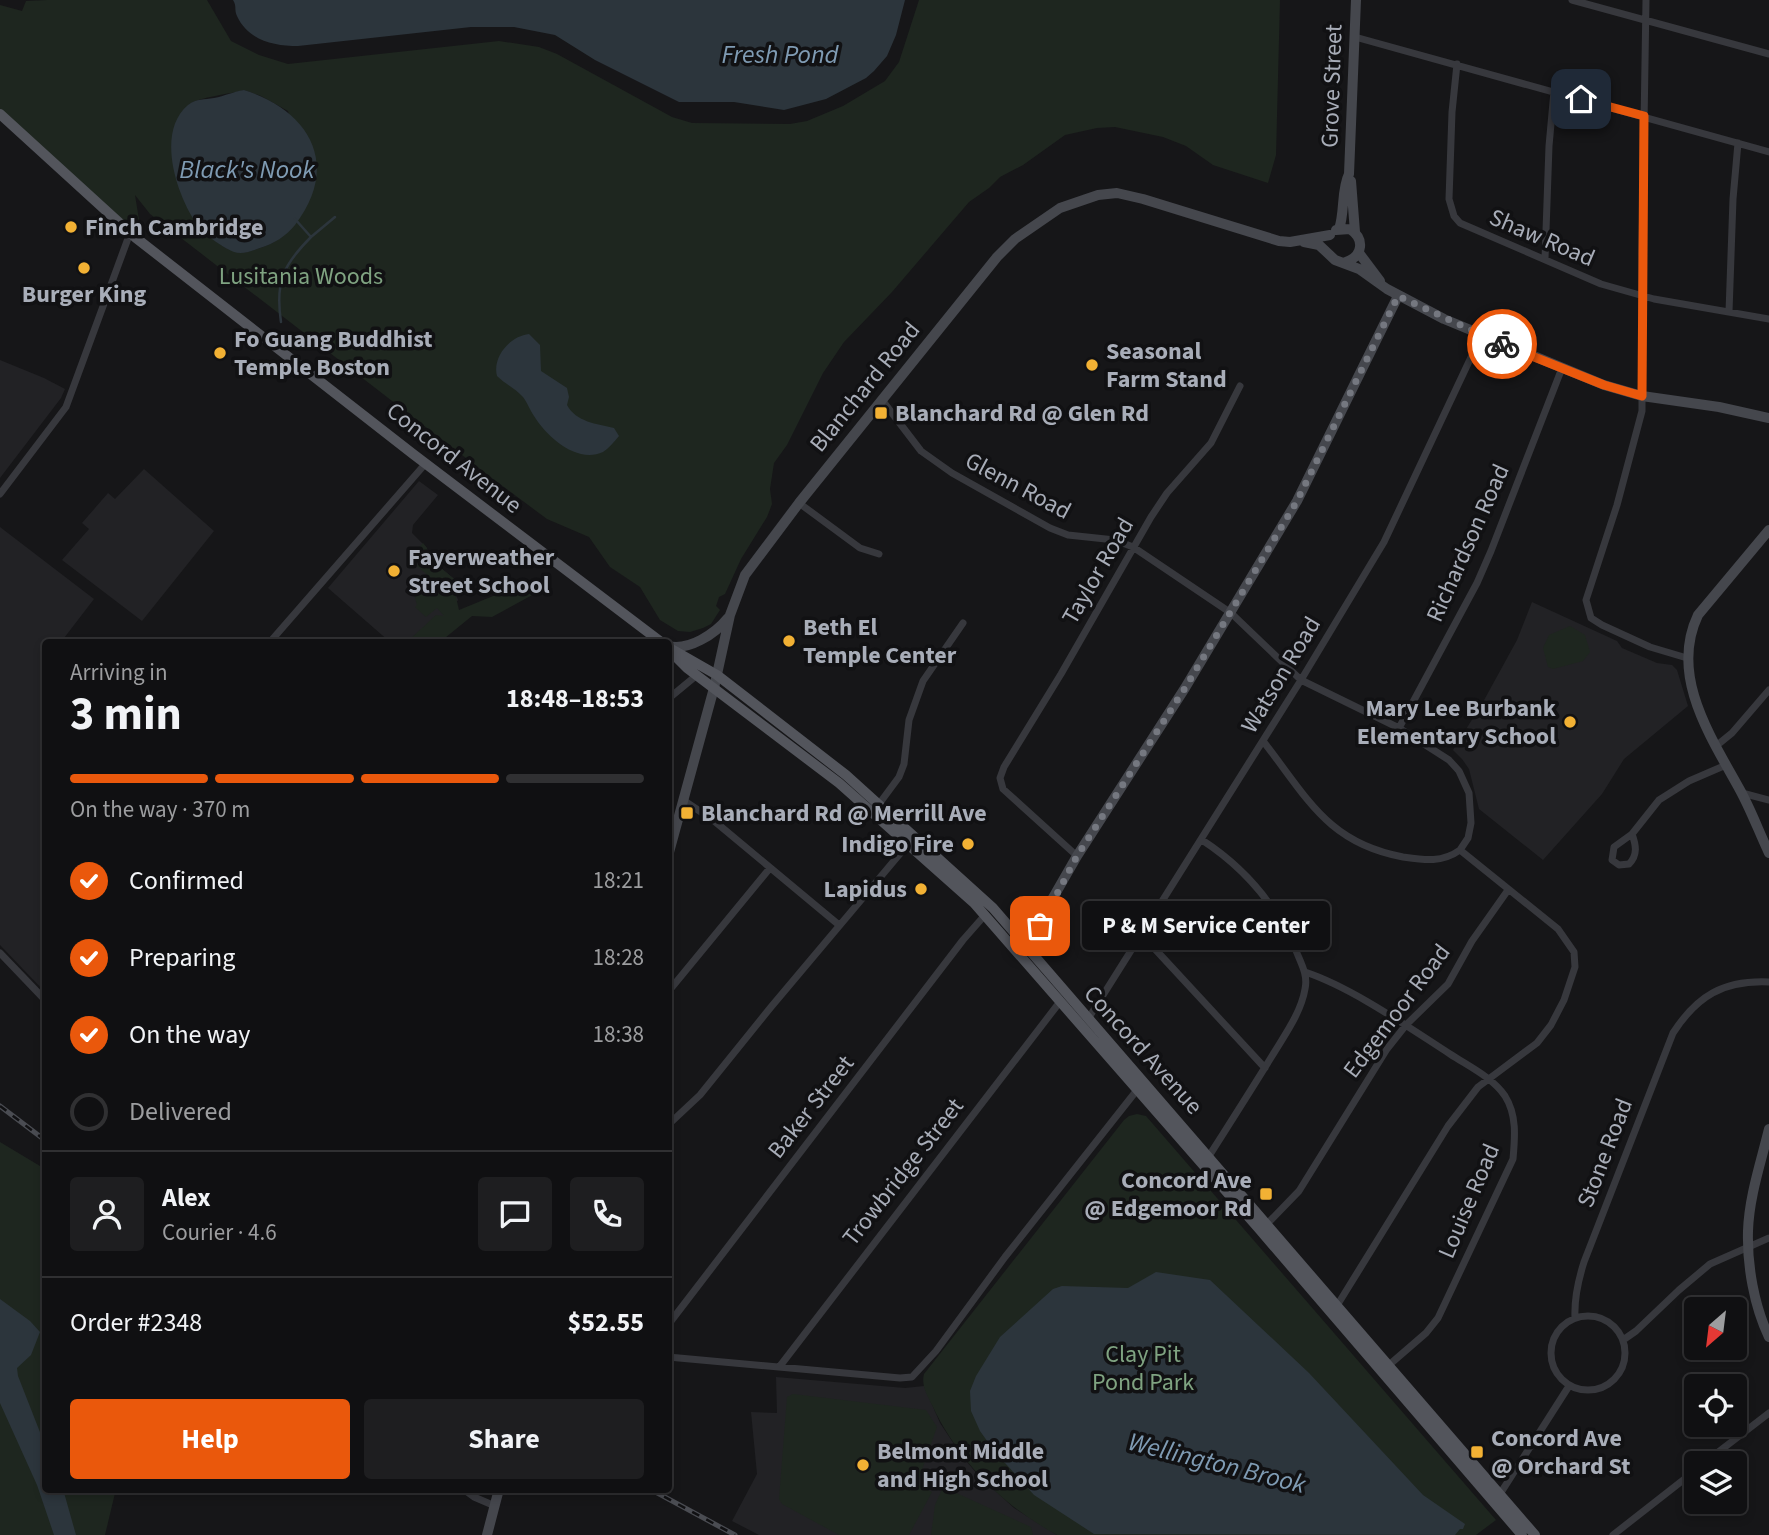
<!DOCTYPE html>
<html lang="en">
<head>
<meta charset="utf-8">
<style>
	body { margin:0; font-family:"Source Sans 3",sans-serif; background:#1e1e20; color:#f1f3f6; height:100vh; display:flex; flex-direction:column; font-size:26px; white-space:nowrap }
	* { box-sizing:border-box; margin:0 }
	p { font-size:23px; color:#9c9d9f }
	.icon { flex:none; width:38px; height:38px; fill:none; stroke:currentColor; stroke-width:2; stroke-linecap:round; stroke-linejoin:round }
	.map { position:relative; flex:1; overflow:hidden }
	.panel { position:absolute; left:42px; top:639px; width:630px; height:854px; display:flex; flex-direction:column; background:#101012; border-radius:7px; box-shadow:0 4px 10px #0003,0 0 0 2px #303032 }
	.panel>* { flex:none }
	.needle { width:46px; rotate:208deg }
	.tools { position:absolute; left:1684px; top:1297px; display:grid; gap:14px }
	.tools a { display:grid; place-items:center; width:63px; height:63px; border-radius:7px; background:#101012; box-shadow:0 4px 10px #0003,0 0 0 2px #303032; font-size:35px }
	.pin { position:absolute; display:grid; place-items:center; width:60px; height:60px; color:#fff; margin:-30px; border-radius:14px; box-shadow:0 4px 10px #0006 }
	.courier { position:absolute; display:grid; place-items:center; width:70px; height:70px; margin:-35px; border:5px solid #ea580c; border-radius:50%; background:#fff; color:#222; box-shadow:0 2px 9px #0007 }
	.bubble { position:absolute; height:49px; border-radius:7px; background:#101012; box-shadow:0 4px 10px #0003,0 0 0 2px #303032; font-size:23px; font-weight:700; line-height:49px; text-align:center }
	.overview em { font-style:normal; font-weight:700 }
	.overview div { display:flex; flex-direction:column-reverse }
	.overview { display:flex; align-items:center; justify-content:space-between; height:119px; padding:0 28px }
	h1 { font-size:46px; font-weight:700; line-height:52px }
	.bar { display:grid; grid-template-columns:repeat(4,1fr); gap:10px 7px; align-content:center; height:84px; padding:0 28px }
	.bar i { height:9px; border-radius:5px; background:#303032 }
	.bar .current { background:#ea580c }
	.bar p { grid-column:span 4 }
	.line { display:flex; align-items:center; gap:18px; padding:0 28px; border-top:2px solid #303032 }
	.line div { flex:1 }
	.round { display:grid; place-items:center; flex:none; width:74px; height:74px; border-radius:7px; background:#1e1e20 }
	ol { padding:0 28px; list-style:none }
	li { display:flex; align-items:center; gap:21px; height:77px }
	li p { margin-inline-start:auto }
	li .icon { padding:7px; border-radius:50%; background:#ea580c; color:#fff; stroke-width:4 }
	li:last-child { color:#9c9d9f }
	li i { width:38px; height:38px; border:4px solid #303032; border-radius:50% }
	.button { display:flex; gap:14px; margin-top:auto; padding:14px 28px }
	.button a { flex:1; height:80px; border-radius:7px; background:#ea580c; color:#fff; font-size:28px; font-weight:700; line-height:80px; text-align:center }
	.button a+a { background:#1e1e20; color:#f1f3f6 }
	.map>svg:first-child { display:block }
</style>
</head>
<body>
<div class="map">
<svg width="1769" height="1535" viewBox="0 0 1769 1535">
	<rect width="100%" height="100%" fill="#161618"/>
	<!-- built -->
	<path fill="#222225" d="M0,360L44,378L65,389L61,398L0,478Z
		M144,469L214,531L142,621L62,560L89,529L82,523L108,493L115,499Z
		M419,481L438,495L413,525L412,533L427,548L429,558L459,583L454,589L458,600L439,625L414,642H390L328,588Z
		M0,527L94,599L61,642H46L45,992L0,945Z
		M1532,602L1617,641L1622,648L1657,663L1672,665L1677,670L1688,706L1624,759L1602,794L1543,860L1479,809L1469,769L1462,759L1453,750L1483,702L1517,640Z
		M776,1377L905,1388L924,1386L940,1423L962,1456L978,1475L1014,1508L1057,1535H759L732,1521L757,1474L751,1412L777,1413Z"/>
	<!-- green -->
	<path fill="#1e261f" fill-rule="evenodd" d="M47,0H207L231,41L259,55L288,64L499,41L539,47L557,54L672,117L692,123L790,124L807,121L843,106L885,81L899,62L919,0H1280L1276,155L1268,183L1213,165L1186,146L1163,137L1115,127L1097,128L1065,135L1023,165L1000,177L989,188L969,202L892,292L844,342L823,373L787,445L774,463L770,489L772,504L767,517L741,559L725,594L719,597L716,606L720,610L711,624L703,628L690,632L678,631L660,620L640,587L610,567L589,537L547,519L493,479L150,214L135,195L140,226L132,235L0,114V5L22,11L26,1ZM244,90L261,96L288,111L311,194C300,220 288,239 260,248C253,250 245,254 238,252C223,250 208,234 197,225L179,117C182,113 186,107 190,104C199,97 231,94 244,90Z
		M423,543L427,548L429,558L459,583L454,589L459,610L527,582L536,593L492,617L472,616L440,642H407L436,615L444,616L437,608L426,617L415,607L417,605L414,594L422,586L426,588L432,579L417,566L421,559L413,553Z
		M1570,626L1585,635L1590,652L1583,661L1553,669L1548,667L1543,648L1549,635Z
		M1137,1114L1146,1116L1496,1520L1476,1535H1057C1002,1505 959,1462 932,1405C927,1395 921,1385 924,1374L1124,1120L1129,1116Z
		M0,1142L45,1169L46,1489H116L105,1535H0Z
		M793,1394L926,1410L937,1427L917,1484L932,1492L909,1535H839L782,1504L779,1499L787,1397Z
		M943,1487L1031,1527L1033,1535H931L935,1505Z"/>
	<!-- water -->
	<path fill="#2c353c" d="M233,0H905L896,35L887,56L874,71L866,78L826,99L784,110L734,102H679L595,60L555,35L514,27H471L298,46C273,46 248,40 237,16C234,10 237,6 233,0Z
		M244,90C310,111 341,165 295,225C286,236 274,244 260,248C252,251 242,255 234,252C222,247 203,234 196,223C176,193 156,132 188,105C197,98 204,100 214,98C225,96 232,92 244,90Z
		M529,334L540,345L541,371L567,388L569,397L567,405C576,422 597,424 614,428L619,436C614,442 609,448 603,452C577,464 547,437 534,416C530,410 528,404 523,397C515,388 505,384 497,376C492,357 510,336 529,334Z
		M1156,1272L1210,1280L1309,1373L1423,1495L1465,1524L1463,1529H1460L1455,1535L1094,1534L1034,1495L995,1452L980,1431L971,1411L970,1391L976,1376L1000,1337L1053,1289L1062,1286L1128,1288Z
		M0,1299L30,1321L40,1332L31,1355L17,1368L18,1376L45,1445L46,1489H63L76,1535H54L37,1485L0,1403Z"/>
	<g fill="none" stroke-linecap="round" stroke-linejoin="round">
		<!-- stream -->
		<path stroke="#2c353c" stroke-width="2.5" d="M311,237L335,217
			M281,322C275,282 283,265 311,237L295,219"/>
		<!-- street -->
		<path stroke="#37383d" stroke-width="7" d="M1572,0L1769,54
			M1646,0L1642,250V411L1617,505L1586,600L1591,618L1602,625L1650,647L1687,658
			M1355,37L1769,152
			M1457,64L1452,112L1449,199L1454,216L1460,223L1601,284L1654,299L1769,319
			M1545,259L1549,146L1554,91
			M1729,312L1733,199L1738,143
			M882,400L921,451L952,473L1050,528L1068,535L1115,540L1133,547L1231,613L1301,680L1399,728L1449,760L1459,771L1469,793L1471,823L1468,838L1460,850
			M0,494L66,407L130,233
			M799,503L860,548L879,554
			M270,642L426,463
			M668,699L697,675
			M1399,728L1477,583L1491,551L1562,368
			M1263,741C1307,797 1327,843 1403,857C1424,860 1442,863 1460,850L1558,929L1574,952L1575,967L1564,1000L1551,1025L1537,1043L1478,1087L1448,1126L1338,1304
			M1716,746L1732,733L1769,690
			M1742,793L1769,800
			M683,800L713,820L839,925
			M879,804L899,777L904,764L909,720L923,681L963,623
			M1632,834C1636,845 1638,855 1629,864L1619,865L1612,860L1614,847L1632,834L1659,800L1689,781L1726,765
			M1202,840C1245,868 1277,906 1297,953C1302,965 1308,976 1305,989C1301,1013 1284,1036 1272,1056C1251,1090 1230,1123 1209,1156
			M1077,856L1003,789L1000,778L1004,767L1061,674L1151,517L1167,493L1211,443L1240,386
			M1142,935L1265,1068
			M0,953L46,1001
			M1305,972C1351,987 1408,1027 1450,1054C1468,1066 1492,1077 1505,1096C1517,1115 1515,1137 1513,1159L1438,1318L1426,1333L1389,1365
			M668,992L770,868
			M1088,1019L1301,680L1384,542L1481,336
			M668,1125L700,1095L771,1007L909,843
			M1267,1224L1299,1191L1387,1049L1406,1025L1448,984L1472,941L1508,890
			M1551 1353a37 37 0 1 1 74 0a37 37 0 1 1-74 0Z
			M1575,1318C1574,1298 1578,1281 1584,1262L1673,1033C1697,996 1723,980 1769,982
			M668,1325L963,940L985,915
			M1623,1340L1636,1331L1679,1290L1710,1264L1769,1238
			M668,1357L900,1378L912,1377L936,1351L1005,1257L1137,1090
			M780,1366L1059,1003
			M1704,1463L1769,1413
			M463,1489L474,1497L495,1506
			M1500,1494L1569,1386
			M1613,1535L1696,1470"/>
		<!-- secondary -->
		<path stroke="#45474d" stroke-width="10" d="M1351,181L1355,232
			M1339,229C1345,212 1341,190 1349,174L1356,0
			M1336,230L1350,229C1365,239 1363,256 1346,262
			M1304,242L1319,245L1335,260L1359,269L1387,289L1444,319L1604,385L1642,396L1719,407L1769,418
			M1359,253L1380,281
			M1769,530L1698,615C1669,676 1711,737 1740,790C1751,810 1759,832 1769,853
			M668,646C689,651 715,634 728,618
			M668,856L714,688L730,615L745,575L799,503L997,257L1015,239L1060,208L1098,195L1117,193L1143,199L1279,241L1290,242L1330,235
			M1022,943L1034,938L1050,903L1077,856L1185,688L1297,501L1398,296
			M1022,943L1025,929L1045,909
			M1769,1129C1761,1162 1749,1197 1748,1231C1747,1265 1754,1306 1769,1337
			M487,1535L499,1489"/>
		<!-- primary -->
		<path stroke="#53555c" stroke-width="10" d="M0,114L136,238L413,454L661,642
			M668,647L717,675L846,775L993,908L1535,1535
			M670,651L687,668L839,783L974,903L1260,1230L1522,1535"/>
		<defs>
			<path id="rail" d="M0,1106L46,1141
				M650,1489L735,1535"/>
		</defs>
		<!-- rail casing -->
		<use href="#rail" stroke="#4a4c52" stroke-width="5"/>
		<!-- rail -->
		<use href="#rail" stroke="#111113" stroke-width="2.5" stroke-dasharray="8" stroke-linecap="butt"/>
	</g>
	<g fill="none" stroke-linecap="round" stroke-linejoin="round">
		<!-- done -->
		<path stroke="#757880" stroke-width="7" stroke-dasharray="0 12.6" d="M1040,926L1077,856L1185,688L1297,501L1398,296L1502,344"/>
		<!-- route -->
		<path stroke="#ea580c" stroke-width="9" d="M1502,344L1604,385L1642,396L1644,116L1581,99"/>
	</g>
	<!-- markers -->
	<g fill="#f2b134" stroke="#111113" stroke-width="2.5">
		<circle cx="71" cy="227" r="7"/>
		<circle cx="84" cy="268" r="7"/>
		<circle cx="220" cy="353" r="7"/>
		<circle cx="1092" cy="365" r="7"/>
		<rect x="874" y="406" width="14" height="14" rx="3.5"/>
		<circle cx="394" cy="571" r="7"/>
		<circle cx="789" cy="641" r="7"/>
		<circle cx="1570" cy="722" r="7"/>
		<rect x="680" y="806" width="14" height="14" rx="3.5"/>
		<circle cx="968" cy="844" r="7"/>
		<circle cx="921" cy="889" r="7"/>
		<rect x="1259" y="1187" width="14" height="14" rx="3.5"/>
		<rect x="1470" y="1445" width="14" height="14" rx="3.5"/>
		<circle cx="863" cy="1465" r="7"/>
	</g>
	<g text-anchor="middle" dominant-baseline="central" stroke-width="7" stroke-linejoin="round" paint-order="stroke">
		<!-- street labels -->
		<g font-size="24" fill="#a8adb8" stroke="#111113">
			<text transform="translate(1332 86) rotate(-88)">Grove Street</text>
			<text transform="translate(1542 238) rotate(23)">Shaw Road</text>
			<text transform="translate(865 387) rotate(-51)">Blanchard Road</text>
			<text transform="translate(454 458) rotate(38)">Concord Avenue</text>
			<text transform="translate(1018 486) rotate(28)">Glenn Road</text>
			<text transform="translate(1468 543) rotate(-66)">Richardson Road</text>
			<text transform="translate(1098 571) rotate(-60)">Taylor Road</text>
			<text transform="translate(1281 675) rotate(-59)">Watson Road</text>
			<text transform="translate(1397 1011) rotate(-53)">Edgemoor Road</text>
			<text transform="translate(1143 1050) rotate(48)">Concord Avenue</text>
			<text transform="translate(811 1107) rotate(-52)">Baker Street</text>
			<text transform="translate(1605 1153) rotate(-69)">Stone Road</text>
			<text transform="translate(903 1172) rotate(-52)">Trowbridge Street</text>
			<text transform="translate(1469 1201) rotate(-67)">Louise Road</text>
		</g>
		<!-- poi labels -->
		<g font-size="24" font-weight="bold" fill="#a8adb8" stroke="#111113" text-anchor="start">
			<text x="85" y="227">Finch Cambridge</text>
			<text x="84" y="294" text-anchor="middle">Burger King</text>
			<text x="234" y="339">Fo Guang Buddhist<tspan x="234" dy="28">Temple Boston</tspan></text>
			<text x="1106" y="351">Seasonal<tspan x="1106" dy="28">Farm Stand</tspan></text>
			<text x="895" y="413">Blanchard Rd @ Glen Rd</text>
			<text x="408" y="557">Fayerweather<tspan x="408" dy="28">Street School</tspan></text>
			<text x="803" y="627">Beth El<tspan x="803" dy="28">Temple Center</tspan></text>
			<text x="1556" y="708" text-anchor="end">Mary Lee Burbank<tspan x="1556" dy="28">Elementary School</tspan></text>
			<text x="701" y="813">Blanchard Rd @ Merrill Ave</text>
			<text x="954" y="844" text-anchor="end">Indigo Fire</text>
			<text x="907" y="889" text-anchor="end">Lapidus</text>
			<text x="1252" y="1180" text-anchor="end">Concord Ave<tspan x="1252" dy="28">@ Edgemoor Rd</tspan></text>
			<text x="1491" y="1438">Concord Ave<tspan x="1491" dy="28">@ Orchard St</tspan></text>
			<text x="877" y="1451">Belmont Middle<tspan x="877" dy="28">and High School</tspan></text>
		</g>
		<!-- park labels -->
		<g font-size="24" fill="#7fa381" stroke="#111113">
			<text x="301" y="276">Lusitania Woods</text>
			<text x="1143" y="1354">Clay Pit<tspan x="1143" dy="28">Pond Park</tspan></text>
		</g>
		<!-- water labels -->
		<g font-size="26" font-style="italic" fill="#7f9bb3" stroke="#111113">
			<text x="780" y="54">Fresh Pond</text>
			<text x="247" y="169">Black's Nook</text>
			<text transform="translate(1217 1463) rotate(14)">Wellington Brook</text>
		</g>
	</g>
</svg>
<div class="tools">
<a><svg class="needle" viewBox="-14 -14 28 28"><path d="M0-13l5 13h-10z" fill="#e53935"/><path d="M0 13l5-13h-10z" fill="#9c9d9f"/></svg></a>
<a><svg class="icon" aria-label="locate" viewBox="0 0 24 24"><circle cx="12" cy="12" r="6"/><path d="M12 2v4M12 18v4M2 12h4M18 12h4"/></svg></a>
<a><svg class="icon" aria-label="layers" viewBox="0 0 24 24"><path d="M12 4l9 5-9 5-9-5zM3 14l9 5 9-5"/></svg></a>
</div>
<div class="pin" style="left:1040px;top:926px;background:#ea580c"><svg class="icon" aria-label="bag" viewBox="0 0 24 24"><path d="M5 8h14l-1 12H6zM9 8a3 3 0 0 1 6 0"/></svg></div>
<div class="pin" style="left:1581px;top:99px;background:#1f2937"><svg class="icon" aria-label="home" viewBox="0 0 24 24"><path d="M3 11l9-7 9 7M6 9v11h12V9"/></svg></div>
<div class="courier" style="left:1502px;top:344px"><svg class="icon" aria-label="bike" viewBox="0 0 24 24"><circle cx="6" cy="16" r="4"/><circle cx="18" cy="16" r="4"/><path d="M6 16l4-8h5l3 8M10 8l3 8H6M13 5h3"/></svg></div>
<div class="bubble" style="left:1082px;top:901px;width:248px">P &amp; M Service Center</div>
<section class="panel">
<div class="overview"><div><h1>3 min</h1><p>Arriving in</p></div><em>18:48–18:53</em></div>
<div class="bar"><i class="current"></i><i class="current"></i><i class="current"></i><i></i><p>On the way · 370 m</p></div>
<ol>
<li><svg class="icon" aria-label="check" viewBox="0 0 24 24"><path d="M5 12l5 5 9-10"/></svg>Confirmed<p>18:21</p></li>
<li><svg class="icon" aria-label="check" viewBox="0 0 24 24"><path d="M5 12l5 5 9-10"/></svg>Preparing<p>18:28</p></li>
<li><svg class="icon" aria-label="check" viewBox="0 0 24 24"><path d="M5 12l5 5 9-10"/></svg>On the way<p>18:38</p></li>
<li><i></i>Delivered</li>
</ol>
<div class="line" style="height:126px"><a class="round"><svg class="icon" aria-label="person" viewBox="0 0 24 24"><circle cx="12" cy="8" r="4"/><path d="M4 21q1-7 8-7t8 7"/></svg></a><div><b>Alex</b><p>Courier · 4.6</p></div><a class="round"><svg class="icon" aria-label="chat" viewBox="0 0 24 24"><path d="M4 5h16v11H9l-5 4z"/></svg></a><a class="round"><svg class="icon" aria-label="phone" viewBox="0 0 24 24"><path d="M5 4h4l2 5-3 2q2 4 5 5l2-3 5 2v4C11 20 4 13 5 4z"/></svg></a></div>
<div class="line" style="height:91px"><div>Order #2348</div><b>$52.55</b></div>
<div class="button"><a>Help</a><a>Share</a></div>
</section>
</div>
</body>
</html>
